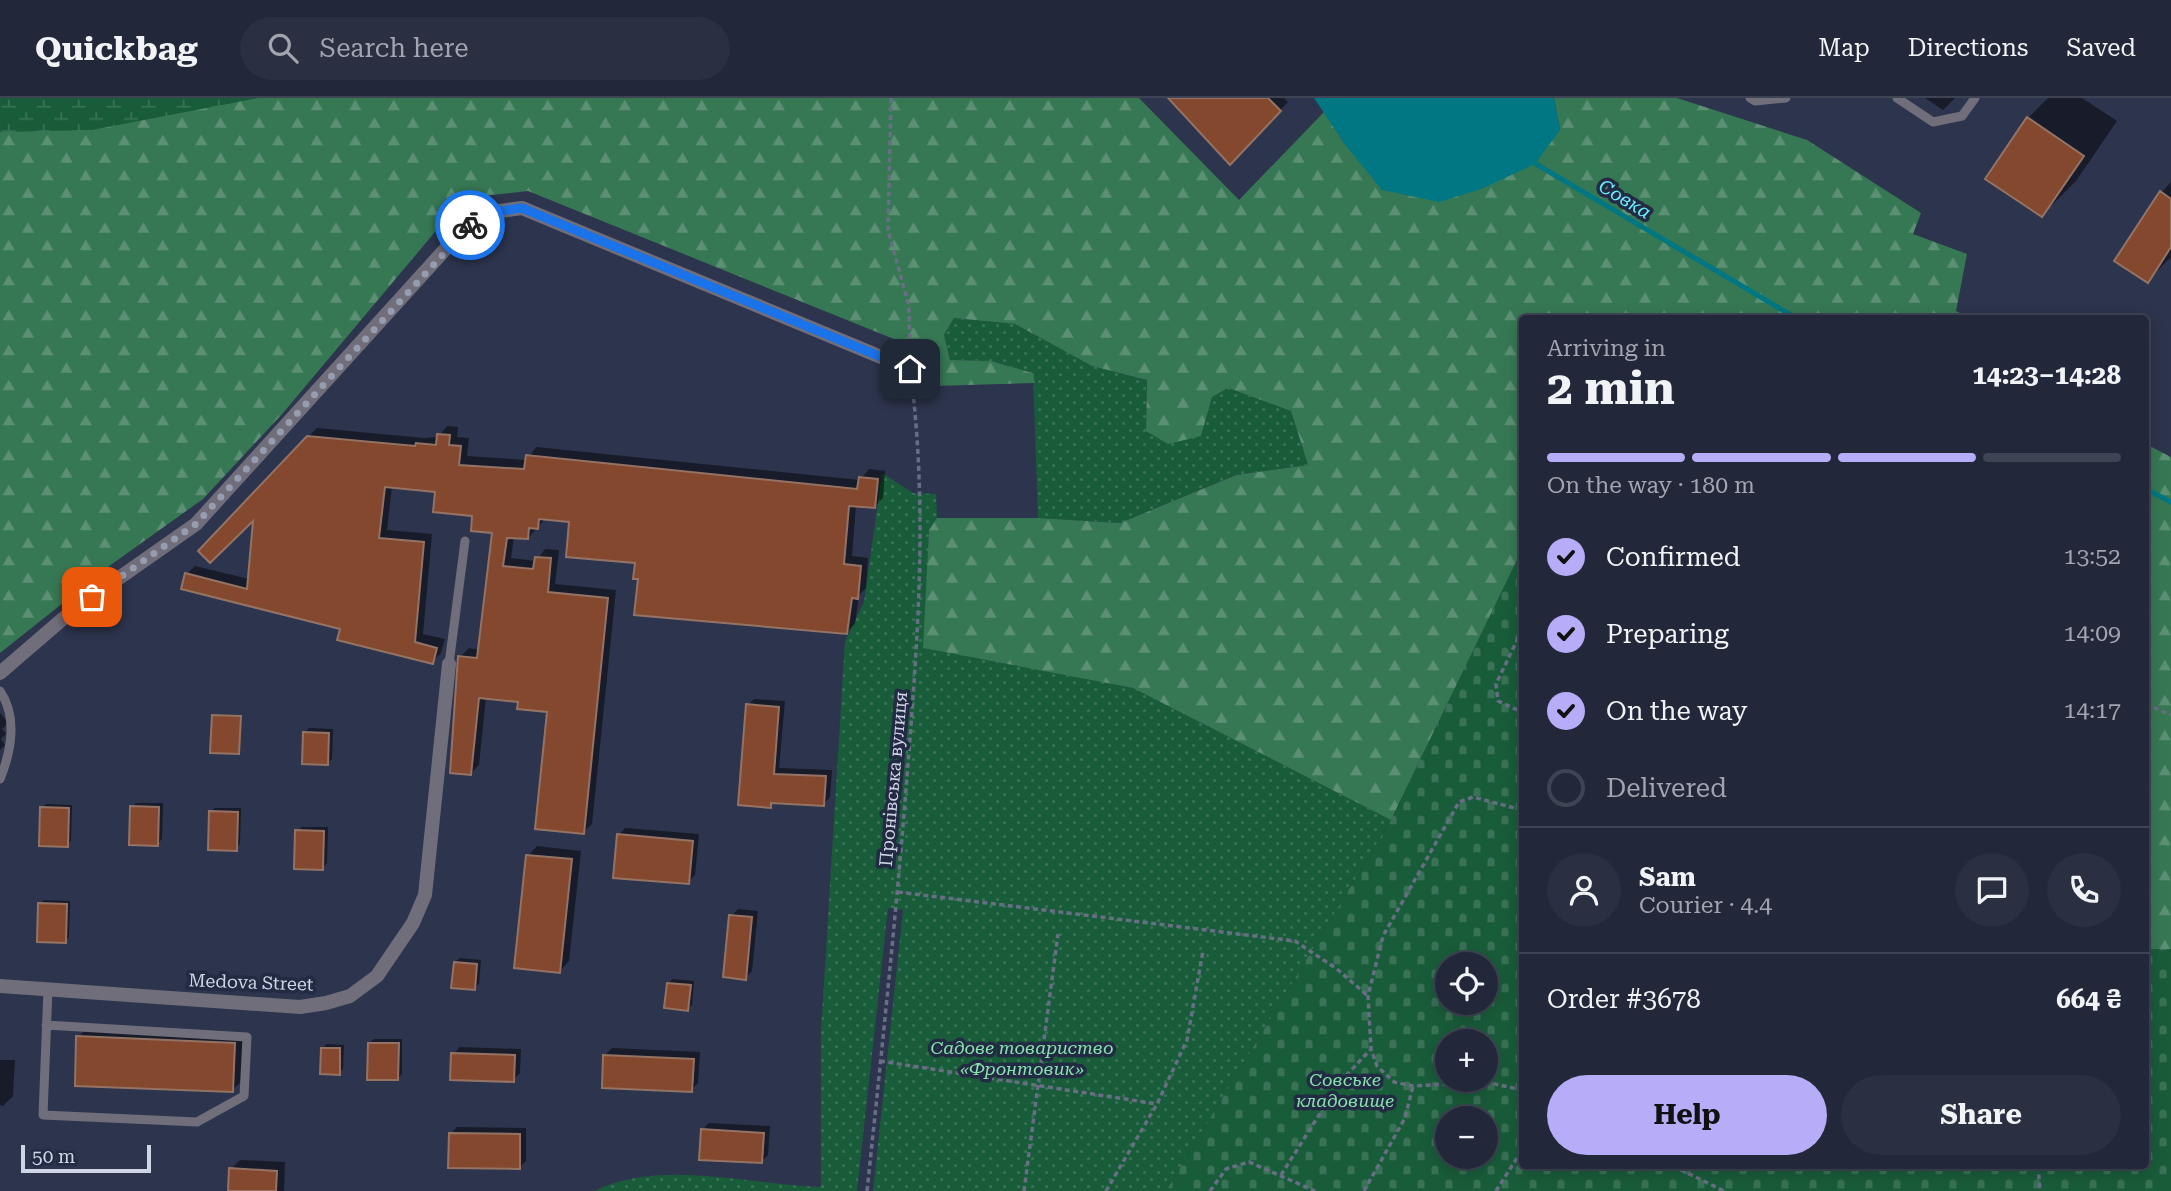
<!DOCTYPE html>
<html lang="en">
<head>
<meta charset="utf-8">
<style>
	body { margin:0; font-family:"Roboto Serif",serif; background:#2a2f42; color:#f1f3f6; height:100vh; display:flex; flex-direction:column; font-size:26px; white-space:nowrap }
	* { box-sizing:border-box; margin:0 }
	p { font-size:23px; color:#a2a5af }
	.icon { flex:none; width:38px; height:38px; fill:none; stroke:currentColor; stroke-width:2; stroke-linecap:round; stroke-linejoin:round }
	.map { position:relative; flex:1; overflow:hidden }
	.sheet { position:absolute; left:1519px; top:217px; width:630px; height:854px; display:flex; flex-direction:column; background:#22273a; border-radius:7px; box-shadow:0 4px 18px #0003,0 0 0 2px #3f4454 }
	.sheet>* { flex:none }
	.buttons { position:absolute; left:1435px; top:854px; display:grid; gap:14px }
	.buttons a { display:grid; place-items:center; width:63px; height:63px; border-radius:50%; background:#22273a; box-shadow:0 4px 18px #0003,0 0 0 2px #3f4454; font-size:35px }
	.scale { position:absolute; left:21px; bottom:18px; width:130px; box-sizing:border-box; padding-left:7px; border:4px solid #d0d5e5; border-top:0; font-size:19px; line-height:24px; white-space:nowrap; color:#d0d5e5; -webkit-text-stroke:5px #232a43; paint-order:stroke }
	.pin { position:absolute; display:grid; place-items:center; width:60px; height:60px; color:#fff; margin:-30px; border-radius:14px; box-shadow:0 4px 10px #0006 }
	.courier { position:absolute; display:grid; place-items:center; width:70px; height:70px; margin:-35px; border:5px solid #1a73e8; border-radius:50%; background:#fff; color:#222; box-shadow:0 2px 9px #0007 }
	.headline em { font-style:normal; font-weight:700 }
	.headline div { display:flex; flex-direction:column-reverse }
	.headline { display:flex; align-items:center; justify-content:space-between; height:119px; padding:0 28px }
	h1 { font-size:46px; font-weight:700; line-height:52px }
	.bar { display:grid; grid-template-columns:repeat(4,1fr); gap:10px 7px; align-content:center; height:84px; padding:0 28px }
	.bar i { height:9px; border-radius:5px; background:#3f4454 }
	.bar .active { background:#b6acf8 }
	.bar p { grid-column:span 4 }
	.line { display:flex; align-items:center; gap:18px; padding:0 28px; border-top:2px solid #3f4454 }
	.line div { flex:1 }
	.round { display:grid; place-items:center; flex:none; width:74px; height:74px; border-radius:37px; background:#2a2f42 }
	ol { padding:0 28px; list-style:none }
	li { display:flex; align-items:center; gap:21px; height:77px }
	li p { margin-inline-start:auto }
	li .icon { padding:7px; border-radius:50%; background:#b6acf8; color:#111; stroke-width:4 }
	li:last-child { color:#a2a5af }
	li i { width:38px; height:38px; border:4px solid #3f4454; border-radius:50% }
	.action { display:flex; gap:14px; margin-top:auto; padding:14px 28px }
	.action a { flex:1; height:80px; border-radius:42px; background:#b6acf8; color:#111; font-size:28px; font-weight:700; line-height:80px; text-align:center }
	.action a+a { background:#2a2f42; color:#f1f3f6 }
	header { display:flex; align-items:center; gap:42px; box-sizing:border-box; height:98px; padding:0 35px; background:#22273a; border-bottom:2px solid #3f4454 }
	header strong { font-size:33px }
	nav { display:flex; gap:38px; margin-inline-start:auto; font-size:24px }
	.search { width:490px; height:63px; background:#2a2f42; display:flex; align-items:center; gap:18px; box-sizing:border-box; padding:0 24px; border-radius:38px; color:#a2a5af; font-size:26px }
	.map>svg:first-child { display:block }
</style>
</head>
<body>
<header>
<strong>Quickbag</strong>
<div class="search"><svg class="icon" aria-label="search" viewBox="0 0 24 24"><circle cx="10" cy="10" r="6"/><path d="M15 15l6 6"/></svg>Search here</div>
<nav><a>Map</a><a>Directions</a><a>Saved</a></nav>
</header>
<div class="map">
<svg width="2171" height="1093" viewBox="0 0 2171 1093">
	<defs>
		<pattern id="grass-dots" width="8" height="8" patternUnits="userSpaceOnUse" patternTransform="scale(1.75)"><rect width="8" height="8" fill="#195c3a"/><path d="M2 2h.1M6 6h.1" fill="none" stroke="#397256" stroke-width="1.8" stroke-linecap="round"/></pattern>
		<pattern id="forest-firs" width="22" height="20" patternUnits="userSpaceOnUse" patternTransform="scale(1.75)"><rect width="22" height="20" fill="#377854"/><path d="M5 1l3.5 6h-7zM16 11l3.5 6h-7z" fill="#5c9075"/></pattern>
		<pattern id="wetland-marsh" width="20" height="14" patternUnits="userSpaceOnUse" patternTransform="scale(1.75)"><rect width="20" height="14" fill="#195c3a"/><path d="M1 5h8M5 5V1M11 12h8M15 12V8" fill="none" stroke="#397256"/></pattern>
		<pattern id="cemetery-stones" width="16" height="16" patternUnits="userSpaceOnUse" patternTransform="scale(1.75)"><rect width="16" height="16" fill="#195c3a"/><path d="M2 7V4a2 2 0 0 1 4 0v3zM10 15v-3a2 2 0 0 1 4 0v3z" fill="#397256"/></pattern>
	</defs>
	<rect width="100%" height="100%" fill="#2d344d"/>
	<!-- grass -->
	<path fill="url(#grass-dots)" d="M954,220L1015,226L1092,268L1147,282L1146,333L1201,338L1212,299L1228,290L1291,313L1308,367L1235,377L1120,425L1038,420L1033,275L991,263L950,262L944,237Z
		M882,375L913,395L936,396L937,420L929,432L924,550L1133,590L1391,722L1166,1093H873L903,812L888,810L857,1093H594C662,1060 748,1087 821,1089V933L845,543L864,504Z"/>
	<!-- forest -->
	<path fill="url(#forest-firs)" d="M0,0H1139L1239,102L1324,14L1346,48L1560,32L1554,0H1677L1807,42L1921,115L1913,136L1967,156L1956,213L1969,220H1522V452L1391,722L1133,590L923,550L929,432L937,420H1038L1120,425L1236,377L1308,367L1291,313L1228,290L1212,299L1201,338L1168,346L1146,333L1147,282L1092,268L1015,226L954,220L944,237L950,262L991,263L1033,275L1035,285L935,288L931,256L528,93L473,99L445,122L283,315L203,401L112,466L0,555Z
		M2146,346L2171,359V851H2146Z"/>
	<!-- wetland -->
	<path fill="url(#wetland-marsh)" d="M0,0H258L92,32L0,34Z"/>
	<!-- cemetery -->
	<path fill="url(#cemetery-stones)" fill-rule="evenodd" d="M1522,452V1068H2146V851H2171V1093H1166L1391,722ZM1447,866H1486V905H1447ZM1447,943H1486V982H1447ZM1447,1020H1486V1059H1447Z"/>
	<!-- water -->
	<path fill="#007782" d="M1314,0H1554L1560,32L1535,66L1481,91L1439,104L1382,92L1346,48Z"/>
	<!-- shadow -->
	<path fill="#0007" d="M1170,0H1284L1288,4L1230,64Z
		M1925,0H1955L1943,12Z
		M2048,0H2082L2117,23L2076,83L2042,117L2028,20Z
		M2171,84V159L2147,183L2161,95Z
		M447,328L458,329L457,339L469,340L467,358L527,362L536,349L860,382L869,371L885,373L883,400L874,409L856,407L852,458L868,460L866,490L859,497L855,526L846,535L640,480L637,463L571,422L546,420L528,440L514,439L511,460L536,463L545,451L559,452L555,486L616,492L592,726L583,734L549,612L520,603L486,599L479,667L470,676L460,559L469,550L480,552L494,433L437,392L392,388L387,432L432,436L423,536L445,541L441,555L432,564L187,476L195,468L249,481L308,339L317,330L424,340L438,339Z
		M754,601L785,603L779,670L832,672L830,699L824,706L774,703L770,708L748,607Z
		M0,615L8,625L2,631L6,636L1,641L5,647L0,652Z
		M215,616L241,617L239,654L213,617Z
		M309,630L333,631L332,661L327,665L305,634Z
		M136,705H163L162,741L157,746L132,709Z
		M46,706L72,707L71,743L67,747L42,710Z
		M215,710H241L240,746L236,751L211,714Z
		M302,729H328L327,765L323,770L297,733Z
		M625,730L699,736L695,777L688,784L619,737Z
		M537,748L581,753L569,863L560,873L528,758Z
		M44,802L70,803L69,839L65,843L40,806Z
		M738,811L758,813L752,873L745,880L731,818Z
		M460,860L481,862L479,886L474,890L455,864Z
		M673,881L694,883L692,907L687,911L668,885Z
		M88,930L244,936L242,983L232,992L78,939Z
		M374,941H402V976L398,980L369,945Z
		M327,946L344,947L343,971L339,975L322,950Z
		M460,949L521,951L520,975L513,982L453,956Z
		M612,950L700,954L698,985L691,992L605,957Z
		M0,962H15L13,998L3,1008L0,1007Z
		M709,1025L770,1028L768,1057L761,1064L702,1032Z
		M457,1029L526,1030V1063L519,1070L450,1036Z
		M240,1062L285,1064L284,1093H230L231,1071Z"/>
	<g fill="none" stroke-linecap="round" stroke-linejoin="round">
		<!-- stream -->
		<path stroke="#007782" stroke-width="5" d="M1531,63L1796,220
			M2146,391L2171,404"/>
	</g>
	<!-- building -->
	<path fill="#83482e" stroke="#947365" stroke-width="2" d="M1168,0H1268L1281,13L1230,67Z
		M2027,19L2084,58L2042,119L1985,81Z
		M2160,93L2171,101V149L2148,185L2114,163Z
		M437,336L450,337L449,347L461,348L459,367L524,371L526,357L857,391L859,379L878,381L875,410L849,408L844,466L861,468L858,501L852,500L847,536L634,517L638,481H633L635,465L566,459L569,424L539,421L538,431L529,430L528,441L507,440L503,468L533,471L535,459L551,460L548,494L608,500L584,736L535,731L547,614L517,611L518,604L479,600L471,677L450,675L458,558L477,560L492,435L471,433L472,418L433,414L435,394L385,389L379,440L424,444L415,544L437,550L433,566L337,542L340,531L181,491L185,475L247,491L253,423L210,465L198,453L307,338L415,348L416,345L436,347Z
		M746,606L779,609L774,676L826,678L824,708L771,705V710L738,707Z
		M212,617L241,618L239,656L210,655Z
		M303,634L329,635L328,667L302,666Z
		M130,708L159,709L158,748L129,747Z
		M40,709L69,710L68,749L39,748Z
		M209,713L238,714L237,753L208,752Z
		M295,732L324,733L323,772L294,771Z
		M617,736L693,743L689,786L613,780Z
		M526,757L572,761L560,875L514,870Z
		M38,805L67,806L66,845L37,844Z
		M729,817L752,819L746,882L723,879Z
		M454,864L477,866L475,892L451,890Z
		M667,885L691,887L688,913L664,910Z
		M76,938L235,945L233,994L75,988Z
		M368,945H399L398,982H367Z
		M321,950H340V977L320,976Z
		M451,955L515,957L514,984L450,982Z
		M603,957L694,961L692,994L602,990Z
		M701,1031L764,1035L762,1065L699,1062Z
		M449,1035L520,1036V1071L448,1070Z
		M229,1070L277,1073L276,1093H228Z"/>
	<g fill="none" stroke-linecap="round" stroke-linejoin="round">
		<!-- path -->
		<path stroke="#686e84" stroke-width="3.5" stroke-dasharray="5 3.5" stroke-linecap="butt" d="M891,0L888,132L909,208L910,254
			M1522,532L1496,586L1498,603L1522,614
			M2146,606L2171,617
			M1522,712L1473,699L1459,704L1383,838L1368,898L1371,951L1377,968L1394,984L1413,988L1486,984L1522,992
			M898,794L1295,843L1337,871L1368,898
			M880,963L1157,1006
			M1673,1068L1724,1093
			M2038,1068L2040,1093
			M1281,1077L1340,984L1371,951
			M867,1093C882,951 897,809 908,666C918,539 927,413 912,286
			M1024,1093L1058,836
			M1106,1093L1157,1006L1187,942L1203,853
			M1210,1093L1226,1071L1249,1064L1315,1093
			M1364,1093L1405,1020L1413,988
			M1496,1093L1522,1052"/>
		<!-- service -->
		<path stroke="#716e7c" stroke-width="9" d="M1750,0L1755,3L1786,0
			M1897,0L1933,24L1962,18L1975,0
			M449,566L465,443
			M0,593C18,619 11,654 0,681
			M46,927L247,939L244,998L197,1024L43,1017L48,891"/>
		<!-- minor -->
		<path stroke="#716e7c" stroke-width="14" d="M0,575L72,513L196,426L460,135L485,115L522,110L910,271
			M0,888L300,909L326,905L350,898L377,878L413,825L425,797L449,566"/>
	</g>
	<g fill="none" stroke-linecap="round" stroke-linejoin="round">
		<!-- done -->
		<path stroke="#979db0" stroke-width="7" stroke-dasharray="0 12.6" d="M92,499L196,426L470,127"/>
		<!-- route -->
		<path stroke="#1a73e8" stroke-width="9" d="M470,127L485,115L522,110L910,271"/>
	</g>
	<g text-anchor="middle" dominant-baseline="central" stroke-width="7" stroke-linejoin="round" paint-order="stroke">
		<!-- street labels -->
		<g font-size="18" fill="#d0d5e5" stroke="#232a43">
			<text transform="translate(893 681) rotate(-85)">Пронівська вулиця</text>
			<text transform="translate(251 884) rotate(2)">Medova Street</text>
		</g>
		<!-- park labels -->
		<g font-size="18" font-style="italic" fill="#85e3ac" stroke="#232a43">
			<text x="1022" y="949">Садове товариство<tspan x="1022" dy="21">«Фронтовик»</tspan></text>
			<text x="1345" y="981">Совське<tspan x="1345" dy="21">кладовище</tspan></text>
		</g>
		<!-- water labels -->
		<g font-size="19" font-style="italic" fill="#67efff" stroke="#232a43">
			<text transform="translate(1625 101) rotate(31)">Совка</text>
		</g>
	</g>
</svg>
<div class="buttons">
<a><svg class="icon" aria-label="locate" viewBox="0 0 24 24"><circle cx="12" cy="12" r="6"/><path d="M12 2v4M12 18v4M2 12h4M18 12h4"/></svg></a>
<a>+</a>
<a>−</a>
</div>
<div class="scale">50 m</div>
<div class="pin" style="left:92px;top:499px;background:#ea580c"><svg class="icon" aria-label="bag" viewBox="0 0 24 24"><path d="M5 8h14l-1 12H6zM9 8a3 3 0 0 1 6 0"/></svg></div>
<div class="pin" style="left:910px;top:271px;background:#1f2937"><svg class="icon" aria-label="home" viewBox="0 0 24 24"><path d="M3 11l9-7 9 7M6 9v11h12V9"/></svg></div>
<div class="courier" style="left:470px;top:127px"><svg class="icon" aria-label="bike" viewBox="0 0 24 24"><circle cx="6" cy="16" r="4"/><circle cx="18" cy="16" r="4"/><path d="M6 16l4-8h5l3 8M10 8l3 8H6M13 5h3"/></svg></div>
<section class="sheet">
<div class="headline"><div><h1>2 min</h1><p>Arriving in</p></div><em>14:23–14:28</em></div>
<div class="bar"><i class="active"></i><i class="active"></i><i class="active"></i><i></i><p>On the way · 180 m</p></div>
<ol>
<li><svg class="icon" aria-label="check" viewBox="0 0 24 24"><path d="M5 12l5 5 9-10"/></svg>Confirmed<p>13:52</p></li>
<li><svg class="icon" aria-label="check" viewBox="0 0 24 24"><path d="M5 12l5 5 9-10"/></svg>Preparing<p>14:09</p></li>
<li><svg class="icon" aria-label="check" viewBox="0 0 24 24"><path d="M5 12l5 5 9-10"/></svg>On the way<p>14:17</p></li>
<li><i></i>Delivered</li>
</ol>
<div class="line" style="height:126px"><a class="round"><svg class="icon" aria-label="person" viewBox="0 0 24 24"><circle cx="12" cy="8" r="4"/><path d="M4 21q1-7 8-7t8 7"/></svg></a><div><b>Sam</b><p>Courier · 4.4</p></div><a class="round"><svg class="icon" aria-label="chat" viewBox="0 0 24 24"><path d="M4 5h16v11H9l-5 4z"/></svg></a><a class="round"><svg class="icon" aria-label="phone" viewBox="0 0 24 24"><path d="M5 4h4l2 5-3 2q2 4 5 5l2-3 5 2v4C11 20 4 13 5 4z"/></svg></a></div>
<div class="line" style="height:91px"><div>Order #3678</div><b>664 ₴</b></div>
<div class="action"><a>Help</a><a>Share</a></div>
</section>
</div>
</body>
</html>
